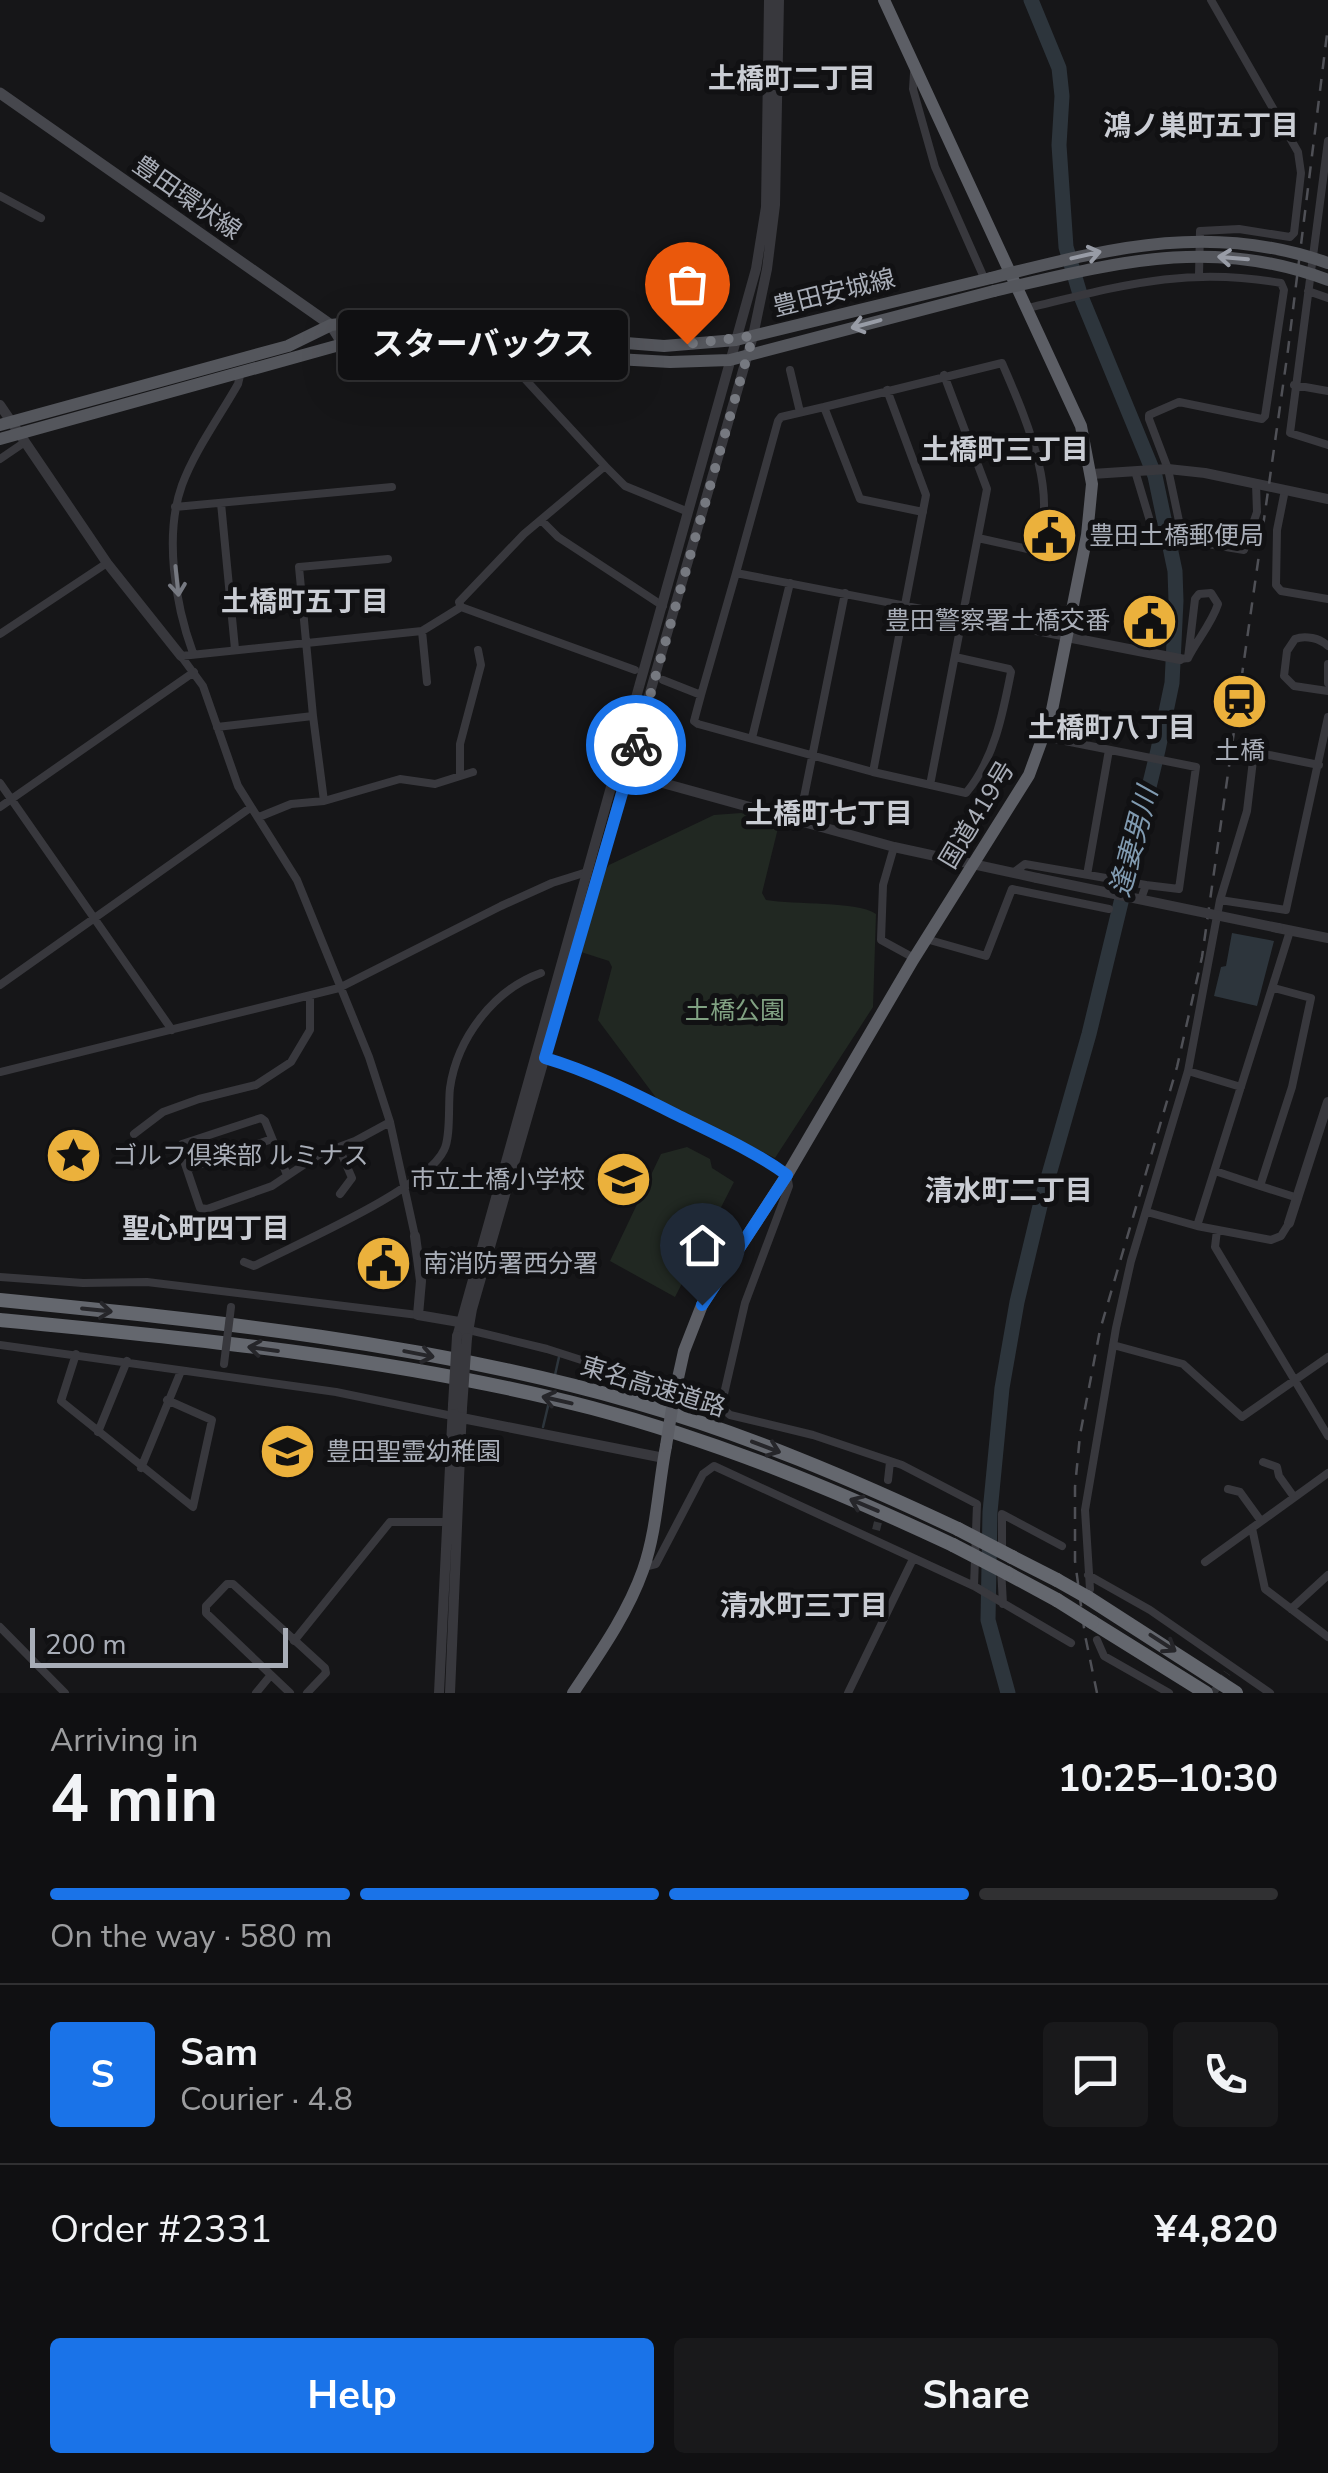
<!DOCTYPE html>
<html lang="en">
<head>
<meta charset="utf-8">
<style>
	body { margin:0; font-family:"Nunito Sans","Noto Sans JP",sans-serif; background:#19191b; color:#f1f3f6; height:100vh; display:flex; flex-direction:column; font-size:38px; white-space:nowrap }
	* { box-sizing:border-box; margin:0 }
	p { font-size:32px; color:#9c9d9f }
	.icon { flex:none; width:55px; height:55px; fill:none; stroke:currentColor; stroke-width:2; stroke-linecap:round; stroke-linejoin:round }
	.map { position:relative; height:1693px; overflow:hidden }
	.side { display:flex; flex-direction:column; background:#101012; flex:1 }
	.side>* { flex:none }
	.scale { position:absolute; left:30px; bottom:25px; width:258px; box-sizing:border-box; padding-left:10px; border:5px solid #a9aeb8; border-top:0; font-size:28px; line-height:35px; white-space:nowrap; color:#a9aeb8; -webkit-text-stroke:8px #111113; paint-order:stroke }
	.pin { position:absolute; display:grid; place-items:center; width:85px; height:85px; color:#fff; margin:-102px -42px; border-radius:50% 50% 50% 0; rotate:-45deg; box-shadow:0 0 10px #0007 }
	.pin .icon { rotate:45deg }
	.courier { position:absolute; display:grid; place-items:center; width:100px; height:100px; margin:-50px; border:8px solid #1a73e8; border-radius:50%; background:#fff; color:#222; box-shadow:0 2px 12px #0007 }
	.bubble { position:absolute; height:70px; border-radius:10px; background:#101012; box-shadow:0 10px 40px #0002,0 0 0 2px #303032; font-size:32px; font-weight:700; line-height:70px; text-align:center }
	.head em { font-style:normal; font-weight:700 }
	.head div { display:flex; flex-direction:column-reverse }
	.head { display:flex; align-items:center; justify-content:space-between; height:170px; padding:0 50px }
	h1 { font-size:65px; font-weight:700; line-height:75px }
	.bar { display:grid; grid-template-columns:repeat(4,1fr); gap:15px 10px; align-content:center; height:120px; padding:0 50px }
	.bar i { height:12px; border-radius:8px; background:#303032 }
	.bar .active { background:#1a73e8 }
	.bar p { grid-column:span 4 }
	.line { display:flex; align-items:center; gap:25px; padding:0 50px; border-top:2px solid #303032 }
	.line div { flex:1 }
	.round { display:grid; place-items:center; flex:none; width:105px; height:105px; border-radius:10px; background:#19191b }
	.cta { display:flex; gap:20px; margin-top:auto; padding:20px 50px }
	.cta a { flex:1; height:115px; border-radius:10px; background:#1a73e8; color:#fff; font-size:40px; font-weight:700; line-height:115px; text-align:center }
	.cta a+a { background:#19191b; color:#f1f3f6 }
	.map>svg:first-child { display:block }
</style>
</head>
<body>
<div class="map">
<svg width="1328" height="1693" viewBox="0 0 1328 1693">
	<rect width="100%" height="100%" fill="#161618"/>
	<!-- green -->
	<path fill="#212822" d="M741,813L779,824L762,893L766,900C794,905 858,901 876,914L873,1007L775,1158L657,1099L598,1020L612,967L609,961L581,952L602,875L609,865L714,815Z
		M687,1147L710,1159L712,1168L734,1182L675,1297L610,1261L661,1154Z"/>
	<!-- water -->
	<path fill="#2d353c" d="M1232,933L1274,941L1257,1006L1214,996L1221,967L1226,966Z"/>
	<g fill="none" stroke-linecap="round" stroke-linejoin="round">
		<!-- stream -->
		<path stroke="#2d353c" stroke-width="2.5" d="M555,1375L559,1357
			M543,1427L549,1402"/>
		<!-- river -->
		<path stroke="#2d353c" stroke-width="15" d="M1008,1693L988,1620L990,1512L1002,1388L1017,1302L1040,1206L1089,1034L1158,750L1172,683L1176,601L1175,571L1155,476L1080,294L1066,247L1059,145L1062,96L1059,68L1031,0"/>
		<!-- minor-tunnel -->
		<path stroke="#333438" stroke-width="8" stroke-dasharray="8 4" stroke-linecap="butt" d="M876,1530L881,1510
			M1213,1693L1227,1673"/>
		<!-- minor -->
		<path stroke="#38383d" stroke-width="8" d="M914,73L913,89L935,167L985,280
			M1328,141L1290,433L1328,445
			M0,196L41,218
			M1199,275L1200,231L1239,229L1290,237L1294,233L1301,173L1298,152L1211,0
			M1308,291L1328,298
			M1028,308C1120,286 1185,266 1281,283L1284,290L1265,416L1262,419L1179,402L1149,415V419L1168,469L1183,540L1244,550L1257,512L1256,484
			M790,370L800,412
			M1294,385L1328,391
			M0,459L25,442
			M605,466L625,486L686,511
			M1285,490L1277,530L1276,585L1281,591L1328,599
			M221,503L235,649
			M175,507L392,487
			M923,512L860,499L824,407L1002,363C1022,410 1065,502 1032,550L978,538
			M541,520L558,537L663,606
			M1088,527L1156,541L1135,471
			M736,573L778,421L781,417L824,407
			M461,607L459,602L524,534L605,466L501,353
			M422,631L427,682
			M0,634L107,563
			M1328,646C1320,638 1305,635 1295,639L1287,651L1284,676L1294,686L1328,691
			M193,653C175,604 164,535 182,485C195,450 220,416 238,384L241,371
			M1180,659L1188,658L1195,599L1199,594L1211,593L1218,604C1212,623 1197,640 1188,658
			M1328,664V683
			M663,680L701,695L736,573L1067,637
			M701,695L694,721L698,724L873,772L966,793C994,760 1003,713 1011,672L1009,669L955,657
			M217,727L313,716L299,567L388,559
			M1045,737L1196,767L1179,889L1146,885L1142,896
			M752,738L790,583
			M873,772L926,495L887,390
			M460,774V744L481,665L478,650
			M0,783L172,1030
			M930,785L987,489L944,375
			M324,801L400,779L435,784L473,772
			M0,807L194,672
			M259,817L291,804L324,801L313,716
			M799,822L845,593
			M894,847L883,885L881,940L914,958
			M1013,873L1025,864L1146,885
			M1087,875L1109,750
			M1220,900L1286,910L1328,717
			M926,939L986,956L1012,889L1109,909
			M0,985L250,808
			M1274,988L1311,998L1292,1087L1260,1186L1298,1198
			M1188,1071L1241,1087
			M0,1072L339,988L501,906L552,883L587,872
			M134,1134L163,1112L199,1099L256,1085L291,1062L310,1030V997
			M339,1148L352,1178L340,1194
			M187,1169L272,1139
			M1215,1171L1260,1186
			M287,1175L265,1121L261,1118L182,1144L180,1149L200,1208L207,1209L272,1186L320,1154L355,1141L390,1122
			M787,1175L789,1186L745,1303L721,1407L730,1415L813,1435L902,1465L977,1504L974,1586
			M1147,1212L1197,1226L1271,1240L1281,1236L1289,1223
			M1197,1226L1290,931
			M1217,1230L1215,1247L1328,1436
			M415,1236L390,1122L369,1057L297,880L238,786L203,686L181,656L422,631L461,607L635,670
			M244,1262L254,1266C296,1244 426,1189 444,1150C451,1137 448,1104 450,1088C457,1039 493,990 541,973
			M0,1277L83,1283L147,1282L418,1315
			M469,1330L547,1349L675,1390
			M0,1345L336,1392L457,1417
			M1113,1345L1183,1364L1242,1417L1328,1357
			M76,1354L61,1401L193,1507L212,1420L167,1400
			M98,1432L127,1361
			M1263,1462L1277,1467L1279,1476L1294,1497
			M141,1468L181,1371
			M888,1480L890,1462
			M1228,1489L1240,1492L1261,1521
			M1252,1528L1265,1589L1328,1637
			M1002,1554V1514L1062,1546
			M1205,1562L1328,1473
			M644,1567L656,1564L703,1474L714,1466L974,1586L1071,1643
			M1001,1568L1003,1604
			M1088,1575L1150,1610L1270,1693
			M1090,1589L1085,1510L1116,1328L1131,1261L1188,1071L1220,900L1247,811L1254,752L1319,765
			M1291,1609L1328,1575
			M0,1627L65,1693
			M1097,1640L1104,1656L1169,1693
			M294,1641L390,1522H449
			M256,1693L270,1676
			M290,1693L206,1613V1606L227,1584H233L325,1668L326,1673L307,1693
			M848,1693L913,1559"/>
		<!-- tertiary -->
		<path stroke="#38383d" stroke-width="10" d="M0,405L107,563L181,656
			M1092,474L1168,469L1205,473L1328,499
			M1067,637L1180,659
			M623,772L894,847L1037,878
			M1278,928L1328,938
			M545,1058C589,1071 630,1092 672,1112C711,1131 752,1149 787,1175
			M1289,1223L1328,1102
			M415,1236L421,1281L418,1315L459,1322
			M457,1337L756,269L766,207L769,0
			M467,1338L472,1309L753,336L767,269L775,205L779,0
			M462,1418L664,1458
			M439,1693L453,1405
			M450,1693L462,1408"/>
		<!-- secondary -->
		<path stroke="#46474d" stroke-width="11" d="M0,93L331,325L343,344"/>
		<!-- primary -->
		<path stroke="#54565c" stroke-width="12" d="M0,425L288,346L331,325L357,322L664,346L736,340L991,278
			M0,439L343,344L670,362L730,360L994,291"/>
		<!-- trunk -->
		<path stroke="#5c5e65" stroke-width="12" d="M674,1396L684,1351L702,1305L787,1175L913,960L1029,775L1051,715L1087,535L1092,484L1081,426L884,0
			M573,1693C599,1654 627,1615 643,1570C657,1530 658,1487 666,1446"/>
		<!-- motorway -->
		<path stroke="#64676e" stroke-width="14" d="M0,1300C213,1321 429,1343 634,1402C746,1434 854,1480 958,1529
			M0,1320C198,1339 399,1358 592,1408C717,1441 836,1490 953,1545
			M1012,1557L1057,1580
			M1007,1573L1057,1600
			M1087,1597L1236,1693
			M1092,1622L1206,1693"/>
		<!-- rail -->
		<path stroke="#4f5056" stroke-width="2.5" stroke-dasharray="12 10" stroke-linecap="butt" d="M1097,1693L1085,1635L1075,1561V1487L1080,1435L1100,1330L1177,1067L1202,957L1288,350L1328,26"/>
		<!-- minor-bridge -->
		<path stroke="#38383d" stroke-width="8" d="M224,1364L231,1307"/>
		<!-- tertiary-bridge -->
		<path stroke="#38383d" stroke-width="10" d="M1037,878L1278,928
			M453,1405L457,1336
			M462,1408L467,1338"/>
		<!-- primary-bridge -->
		<path stroke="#54565c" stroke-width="12" d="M991,278C1108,249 1209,221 1328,263
			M994,291C1112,264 1209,235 1328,280"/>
		<!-- trunk-bridge -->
		<path stroke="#5c5e65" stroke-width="12" d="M666,1446L674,1396"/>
		<!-- motorway-bridge -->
		<path stroke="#64676e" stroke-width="14" d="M958,1529L1012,1557
			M953,1545L1007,1573
			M1057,1580L1087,1597
			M1057,1600L1092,1622"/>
	</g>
	<!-- one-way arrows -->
	<defs><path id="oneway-shaft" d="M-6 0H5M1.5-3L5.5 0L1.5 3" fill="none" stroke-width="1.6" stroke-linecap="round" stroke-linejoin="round" transform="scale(2.5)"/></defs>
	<g stroke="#989ca6">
		<use href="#oneway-shaft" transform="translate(1086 255) rotate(-13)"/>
		<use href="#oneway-shaft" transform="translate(1233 258) rotate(-175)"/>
		<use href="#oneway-shaft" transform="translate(866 324) rotate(165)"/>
	</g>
	<use stroke="#767981" href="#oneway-shaft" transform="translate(177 581) rotate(84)"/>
	<g stroke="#26262a">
		<use href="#oneway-shaft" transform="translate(97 1310) rotate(6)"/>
		<use href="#oneway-shaft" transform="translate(263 1349) rotate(-172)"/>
		<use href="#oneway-shaft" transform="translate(419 1354) rotate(11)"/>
		<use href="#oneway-shaft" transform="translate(557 1400) rotate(-167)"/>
		<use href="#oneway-shaft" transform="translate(766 1447) rotate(21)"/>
		<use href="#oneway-shaft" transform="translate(864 1505) rotate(-157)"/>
		<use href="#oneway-shaft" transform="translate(1163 1643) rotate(33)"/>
	</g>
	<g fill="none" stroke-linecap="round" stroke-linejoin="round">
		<!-- done -->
		<path stroke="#767980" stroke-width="10" stroke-dasharray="0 18" d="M636,745L753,336L687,344"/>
		<!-- route -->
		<path stroke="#1a73e8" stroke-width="12" d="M636,745L545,1058C592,1072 635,1094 679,1116C716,1134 754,1151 787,1175L702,1305"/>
	</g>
	<!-- icons -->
	<defs>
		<symbol id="civic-disc" viewBox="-11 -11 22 22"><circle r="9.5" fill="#ebb13c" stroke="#111113"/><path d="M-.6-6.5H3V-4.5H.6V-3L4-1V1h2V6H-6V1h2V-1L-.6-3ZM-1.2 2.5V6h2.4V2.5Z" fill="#111"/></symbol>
		<symbol id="station-disc" viewBox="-11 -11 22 22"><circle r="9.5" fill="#ebb13c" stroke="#111113"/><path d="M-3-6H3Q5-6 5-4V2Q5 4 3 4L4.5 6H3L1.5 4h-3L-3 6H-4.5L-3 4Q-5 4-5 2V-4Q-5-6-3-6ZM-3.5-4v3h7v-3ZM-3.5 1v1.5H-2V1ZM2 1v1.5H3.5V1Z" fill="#111"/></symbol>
		<symbol id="sight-disc" viewBox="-11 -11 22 22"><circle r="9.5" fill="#ebb13c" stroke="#111113"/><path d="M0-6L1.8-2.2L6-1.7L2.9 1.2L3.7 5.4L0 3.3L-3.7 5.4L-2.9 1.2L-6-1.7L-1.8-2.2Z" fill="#111"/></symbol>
		<symbol id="school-disc" viewBox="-11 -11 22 22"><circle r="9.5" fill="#ebb13c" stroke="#111113"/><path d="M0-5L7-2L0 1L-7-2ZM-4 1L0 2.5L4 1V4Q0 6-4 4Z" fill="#111"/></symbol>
	</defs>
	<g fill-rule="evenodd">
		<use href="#civic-disc" x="1018" y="504" width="63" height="63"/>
		<use href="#civic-disc" x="1118" y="590" width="63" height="63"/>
		<use href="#station-disc" x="1208" y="670" width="63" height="63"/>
		<use href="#sight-disc" x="42" y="1124" width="63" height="63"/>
		<use href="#school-disc" x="592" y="1148" width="63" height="63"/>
		<use href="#civic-disc" x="352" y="1232" width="63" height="63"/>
		<use href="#school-disc" x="256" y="1420" width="63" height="63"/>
	</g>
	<g text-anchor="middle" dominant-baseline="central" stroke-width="10" stroke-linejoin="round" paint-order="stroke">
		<!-- street labels -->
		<g font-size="25" fill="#a9aeb8" stroke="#111113">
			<text transform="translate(187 198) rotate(35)">豊田環状線</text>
			<text transform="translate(834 293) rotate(-14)">豊田安城線</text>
			<text transform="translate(977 815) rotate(-59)">国道419号</text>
			<text transform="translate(653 1387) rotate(17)">東名高速道路</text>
		</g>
		<!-- poi labels -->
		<g font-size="25" fill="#a9aeb8" stroke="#111113" text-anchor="start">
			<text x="1089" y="536">豊田土橋郵便局</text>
			<text x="1110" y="621" text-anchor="end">豊田警察署土橋交番</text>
			<text x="1240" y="751" text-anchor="middle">土橋</text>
			<text x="112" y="1156">ゴルフ倶楽部 ルミナス</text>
			<text x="585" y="1180" text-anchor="end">市立土橋小学校</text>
			<text x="423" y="1264">南消防署西分署</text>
			<text x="326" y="1452">豊田聖霊幼稚園</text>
		</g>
		<!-- park labels -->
		<g font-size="25" fill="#81a283" stroke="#111113">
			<text x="735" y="1011">土橋公園</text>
		</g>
		<!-- neighbourhood labels -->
		<g font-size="28" font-weight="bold" fill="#cacdd4" stroke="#111113">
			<text x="792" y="79">土橋町二丁目</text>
			<text x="1201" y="126">鴻ノ巣町五丁目</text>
			<text x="1005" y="450">土橋町三丁目</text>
			<text x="305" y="602">土橋町五丁目</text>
			<text x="1112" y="728">土橋町八丁目</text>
			<text x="829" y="814">土橋町七丁目</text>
			<text x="1009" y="1191">清水町二丁目</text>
			<text x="206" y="1229">聖心町四丁目</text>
			<text x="804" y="1606">清水町三丁目</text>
		</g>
		<!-- water labels -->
		<g font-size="28" font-style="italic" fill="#819bb1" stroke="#111113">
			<text transform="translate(1134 842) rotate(-75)">逢妻男川</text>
		</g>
	</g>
</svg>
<div class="scale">200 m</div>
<div class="pin" style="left:687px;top:344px;background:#ea580c"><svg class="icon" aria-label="bag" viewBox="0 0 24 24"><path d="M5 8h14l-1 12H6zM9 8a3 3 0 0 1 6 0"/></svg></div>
<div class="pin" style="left:702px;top:1305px;background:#1f2937"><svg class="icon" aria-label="home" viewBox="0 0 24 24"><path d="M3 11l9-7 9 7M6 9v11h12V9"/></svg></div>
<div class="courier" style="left:636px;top:745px"><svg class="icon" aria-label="bike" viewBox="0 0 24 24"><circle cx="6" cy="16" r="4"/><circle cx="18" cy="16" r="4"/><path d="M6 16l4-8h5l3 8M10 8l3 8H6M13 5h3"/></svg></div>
<div class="bubble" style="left:338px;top:310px;width:290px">スターバックス</div>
</div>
<section class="side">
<div class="head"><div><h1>4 min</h1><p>Arriving in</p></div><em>10:25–10:30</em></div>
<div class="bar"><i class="active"></i><i class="active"></i><i class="active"></i><i></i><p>On the way · 580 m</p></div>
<div class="line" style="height:180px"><b class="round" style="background:#1a73e8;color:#fff">S</b><div><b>Sam</b><p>Courier · 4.8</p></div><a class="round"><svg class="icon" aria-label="chat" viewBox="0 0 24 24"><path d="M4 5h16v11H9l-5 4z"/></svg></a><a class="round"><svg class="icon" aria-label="phone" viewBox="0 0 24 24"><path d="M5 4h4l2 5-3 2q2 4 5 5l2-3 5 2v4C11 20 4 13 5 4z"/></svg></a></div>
<div class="line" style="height:130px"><div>Order #2331</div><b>¥4,820</b></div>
<div class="cta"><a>Help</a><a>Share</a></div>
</section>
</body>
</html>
